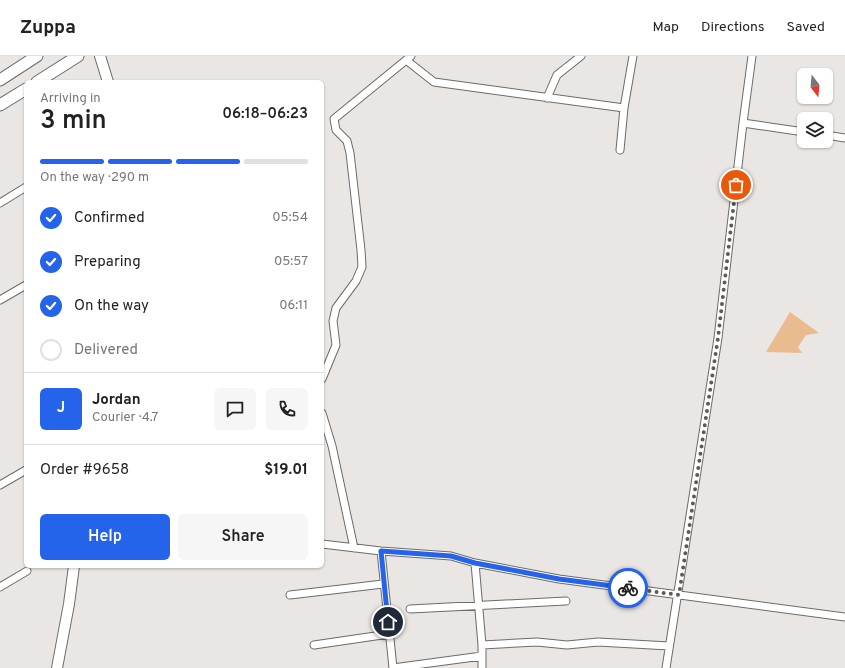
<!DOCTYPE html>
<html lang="en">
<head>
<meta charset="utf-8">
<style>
	body { margin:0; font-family:Overpass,sans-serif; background:#f6f6f6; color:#222; height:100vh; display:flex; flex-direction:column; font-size:15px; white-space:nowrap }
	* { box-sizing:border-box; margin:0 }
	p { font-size:13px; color:#767676 }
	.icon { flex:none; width:22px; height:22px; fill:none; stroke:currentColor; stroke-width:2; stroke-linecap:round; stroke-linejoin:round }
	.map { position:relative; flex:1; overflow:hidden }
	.drawer { position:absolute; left:24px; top:24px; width:300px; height:488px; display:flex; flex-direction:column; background:#fff; border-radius:6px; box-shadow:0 1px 3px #0004 }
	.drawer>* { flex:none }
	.needle { width:26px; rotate:164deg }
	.tools { position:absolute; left:797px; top:12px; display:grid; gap:8px }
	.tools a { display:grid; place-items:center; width:36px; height:36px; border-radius:6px; background:#fff; box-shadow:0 1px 3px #0004; font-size:20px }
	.pin { position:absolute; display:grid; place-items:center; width:34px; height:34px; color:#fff; margin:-17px; border:2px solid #fff; border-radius:50%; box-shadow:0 1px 4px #0007 }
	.courier { position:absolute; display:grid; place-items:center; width:40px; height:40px; margin:-20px; border:3px solid #2563eb; border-radius:50%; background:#fff; color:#222; box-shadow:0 1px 5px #0007 }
	.headline em { font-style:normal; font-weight:600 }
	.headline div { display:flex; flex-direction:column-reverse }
	.headline { display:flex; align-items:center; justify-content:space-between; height:68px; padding:0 16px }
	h1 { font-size:26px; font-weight:600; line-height:30px }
	.bar { display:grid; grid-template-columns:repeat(4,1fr); gap:6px 4px; align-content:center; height:48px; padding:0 16px }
	.bar i { height:5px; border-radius:3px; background:#e0e0e0 }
	.bar .on { background:#2563eb }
	.bar p { grid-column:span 4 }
	.line { display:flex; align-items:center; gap:10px; padding:0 16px; border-top:1px solid #e0e0e0 }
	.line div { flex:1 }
	.round { display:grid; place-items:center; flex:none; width:42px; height:42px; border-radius:6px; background:#f6f6f6 }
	ol { padding:0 16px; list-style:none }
	li { display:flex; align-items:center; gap:12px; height:44px }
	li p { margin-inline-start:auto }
	li .icon { padding:4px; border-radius:50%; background:#2563eb; color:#fff; stroke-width:4 }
	li:last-child { color:#767676 }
	li i { width:22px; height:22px; border:2px solid #e0e0e0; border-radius:50% }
	.button { display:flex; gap:8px; margin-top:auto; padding:8px 16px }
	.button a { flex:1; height:46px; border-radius:6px; background:#2563eb; color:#fff; font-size:16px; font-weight:600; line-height:46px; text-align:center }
	.button a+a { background:#f6f6f6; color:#222 }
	header { display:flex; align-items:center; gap:24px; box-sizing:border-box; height:56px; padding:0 20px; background:#fff; border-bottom:1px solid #e0e0e0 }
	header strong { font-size:19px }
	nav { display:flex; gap:22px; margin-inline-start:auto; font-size:14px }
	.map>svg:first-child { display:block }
</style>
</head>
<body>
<header>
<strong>Zuppa</strong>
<nav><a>Map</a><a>Directions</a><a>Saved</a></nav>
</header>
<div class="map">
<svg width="845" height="612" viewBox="0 0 845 612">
	<rect width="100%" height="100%" fill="#e9e6e3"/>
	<!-- green -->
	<path fill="#e9bb8f" d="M790,256L819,277L806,279L798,291L802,297L766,296Z"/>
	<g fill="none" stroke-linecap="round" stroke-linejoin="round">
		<defs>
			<path id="street" d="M406,4L434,26L624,52
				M547,42L557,19L581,0
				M743,67L752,0
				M826,79L845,82
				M620,94L624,52L633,0
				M0,147L26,131
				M0,244L26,229
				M322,323L336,289L333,265L336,252L356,225L362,211L361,194L350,97L347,85L336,74L334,63L411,0
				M322,357L332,390L354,492
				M0,429L26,414
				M322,488L381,495L451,500L475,507L559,523L845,561
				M381,495L393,612
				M475,507L482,589V612
				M0,531L27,515
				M290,539L383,528
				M410,553L566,545
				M314,589L389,578
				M482,589L537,586L567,589L598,586L669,590
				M393,612L482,600
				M666,612L718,282L743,67L804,76"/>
			<path id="secondary" d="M100,0L108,26
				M57,612L69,548L74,510"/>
			<path id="primary" d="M0,24L37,0
				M37,26L78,0
				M0,49L26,33"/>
		</defs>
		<!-- street casing -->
		<use href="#street" stroke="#6d6b68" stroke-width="9"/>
		<!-- secondary casing -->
		<use href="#secondary" stroke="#6d6b68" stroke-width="12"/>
		<!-- primary casing -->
		<use href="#primary" stroke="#6d6b68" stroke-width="13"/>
		<!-- street -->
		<use href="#street" stroke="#fff" stroke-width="7"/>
		<!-- secondary -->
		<use href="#secondary" stroke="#fff" stroke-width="10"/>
		<!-- primary -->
		<use href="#primary" stroke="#fff" stroke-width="11"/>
	</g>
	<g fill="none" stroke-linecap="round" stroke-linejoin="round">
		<!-- done -->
		<path stroke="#5d5b59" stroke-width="4" stroke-dasharray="0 7.2" d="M628,532L679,539L718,282L736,129"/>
		<!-- route -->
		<path stroke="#2563eb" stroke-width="5" d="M388,566L381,495L451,500L475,507L559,523L628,532"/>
	</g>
</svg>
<div class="tools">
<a><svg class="needle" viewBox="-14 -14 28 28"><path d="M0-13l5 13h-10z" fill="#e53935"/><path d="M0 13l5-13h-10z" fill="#767676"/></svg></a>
<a><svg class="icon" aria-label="layers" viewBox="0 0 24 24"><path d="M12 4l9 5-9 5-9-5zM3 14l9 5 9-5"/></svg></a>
</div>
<div class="pin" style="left:736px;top:129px;background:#ea580c"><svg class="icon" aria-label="bag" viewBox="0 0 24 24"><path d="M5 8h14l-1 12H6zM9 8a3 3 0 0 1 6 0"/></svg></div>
<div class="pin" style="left:388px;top:566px;background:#1f2937"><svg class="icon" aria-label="home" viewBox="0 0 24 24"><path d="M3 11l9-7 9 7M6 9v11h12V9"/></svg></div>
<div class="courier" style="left:628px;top:532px"><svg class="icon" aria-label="bike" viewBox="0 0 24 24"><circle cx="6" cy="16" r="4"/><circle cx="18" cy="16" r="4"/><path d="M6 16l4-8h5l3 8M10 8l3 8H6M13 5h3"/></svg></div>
<section class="drawer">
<div class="headline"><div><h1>3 min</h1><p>Arriving in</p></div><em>06:18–06:23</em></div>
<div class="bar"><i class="on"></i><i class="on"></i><i class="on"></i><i></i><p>On the way · 290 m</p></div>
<ol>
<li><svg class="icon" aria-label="check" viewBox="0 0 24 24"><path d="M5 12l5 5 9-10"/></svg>Confirmed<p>05:54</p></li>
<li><svg class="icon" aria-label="check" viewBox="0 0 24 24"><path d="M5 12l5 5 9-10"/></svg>Preparing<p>05:57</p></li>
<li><svg class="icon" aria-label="check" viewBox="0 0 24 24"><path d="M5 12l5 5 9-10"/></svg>On the way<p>06:11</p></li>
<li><i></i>Delivered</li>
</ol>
<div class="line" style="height:72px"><b class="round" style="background:#2563eb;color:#fff">J</b><div><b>Jordan</b><p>Courier · 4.7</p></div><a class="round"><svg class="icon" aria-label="chat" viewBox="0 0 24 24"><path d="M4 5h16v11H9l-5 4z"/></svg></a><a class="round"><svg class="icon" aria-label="phone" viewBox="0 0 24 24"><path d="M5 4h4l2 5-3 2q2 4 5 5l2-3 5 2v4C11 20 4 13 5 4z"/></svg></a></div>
<div class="line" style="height:52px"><div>Order #9658</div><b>$19.01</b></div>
<div class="button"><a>Help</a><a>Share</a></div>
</section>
</div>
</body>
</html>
